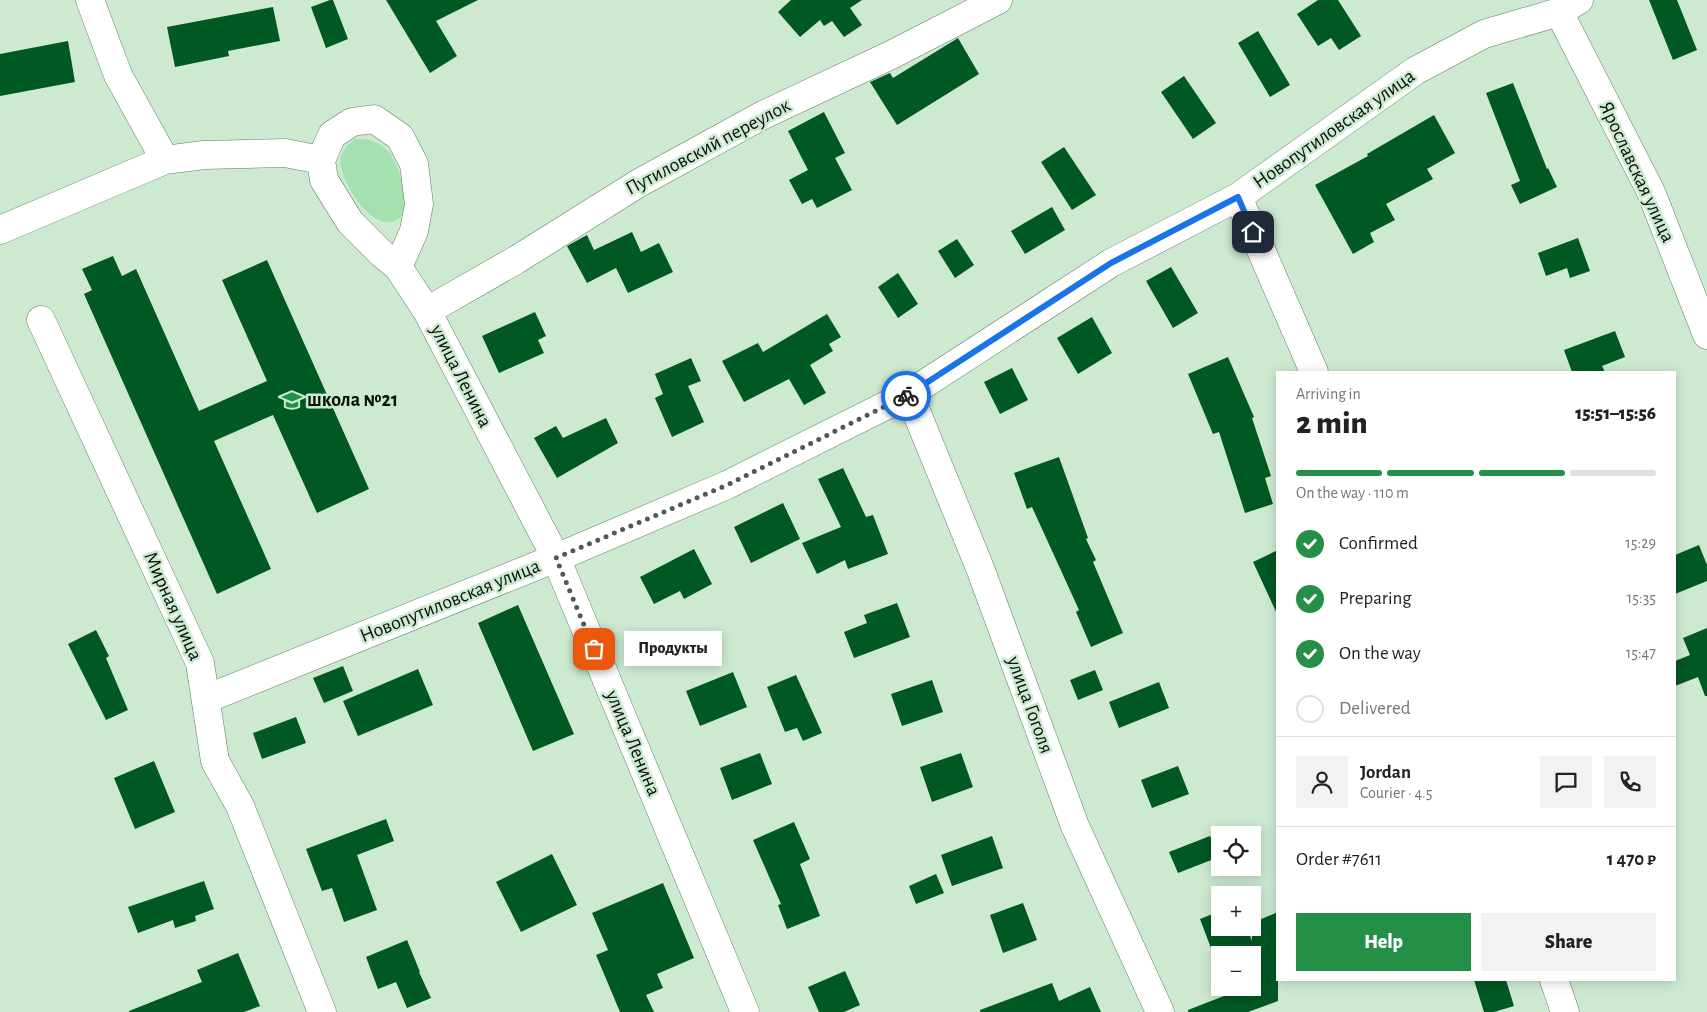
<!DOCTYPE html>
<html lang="en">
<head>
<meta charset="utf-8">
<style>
	body { margin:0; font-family:"Alegreya Sans",sans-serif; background:#f2f2f2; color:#222; height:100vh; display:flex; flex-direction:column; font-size:19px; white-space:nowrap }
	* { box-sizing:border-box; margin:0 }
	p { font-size:16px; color:#767676 }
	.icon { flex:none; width:28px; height:28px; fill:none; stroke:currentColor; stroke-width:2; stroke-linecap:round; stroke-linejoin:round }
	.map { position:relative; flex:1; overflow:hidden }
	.side { position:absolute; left:1276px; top:371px; width:400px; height:610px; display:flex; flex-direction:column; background:#fff; border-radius:0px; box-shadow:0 2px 12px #0003 }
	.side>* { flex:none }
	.fabs { position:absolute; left:1211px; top:826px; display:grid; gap:10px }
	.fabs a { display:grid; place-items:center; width:50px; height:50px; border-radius:0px; background:#fff; box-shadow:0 2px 12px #0003; font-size:25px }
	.pin { position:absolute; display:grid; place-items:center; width:42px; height:42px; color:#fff; margin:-21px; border-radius:10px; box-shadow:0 2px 8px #0006 }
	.courier { position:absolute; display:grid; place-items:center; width:50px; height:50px; margin:-25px; border:4px solid #1a73e8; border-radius:50%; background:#fff; color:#222; box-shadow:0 1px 6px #0007 }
	.bubble { position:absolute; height:35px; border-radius:0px; background:#fff; box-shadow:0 2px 12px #0003; font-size:16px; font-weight:800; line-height:35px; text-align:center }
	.head em { font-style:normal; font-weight:800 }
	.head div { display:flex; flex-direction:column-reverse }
	.head { display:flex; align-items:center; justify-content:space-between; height:85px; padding:0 20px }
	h1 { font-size:32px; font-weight:800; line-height:38px }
	.bar { display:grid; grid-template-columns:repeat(4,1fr); gap:8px 5px; align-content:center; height:60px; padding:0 20px }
	.bar i { height:6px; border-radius:4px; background:#e0e0e0 }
	.bar .current { background:#248f46 }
	.bar p { grid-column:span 4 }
	.line { display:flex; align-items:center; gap:12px; padding:0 20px; border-top:1px solid #e0e0e0 }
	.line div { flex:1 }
	.round { display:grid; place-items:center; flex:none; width:52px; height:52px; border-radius:0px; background:#f2f2f2 }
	ol { padding:0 20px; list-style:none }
	li { display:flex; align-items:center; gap:15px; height:55px }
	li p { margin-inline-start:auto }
	li .icon { padding:5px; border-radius:50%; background:#248f46; color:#fff; stroke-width:4 }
	li:last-child { color:#767676 }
	li i { width:28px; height:28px; border:2px solid #e0e0e0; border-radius:50% }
	.button { display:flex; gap:10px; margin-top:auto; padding:10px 20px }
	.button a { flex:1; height:58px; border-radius:0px; background:#248f46; color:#fff; font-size:20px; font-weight:800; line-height:58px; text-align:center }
	.button a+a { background:#f2f2f2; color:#222 }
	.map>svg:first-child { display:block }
</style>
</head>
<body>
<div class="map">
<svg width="1707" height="1012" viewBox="0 0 1707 1012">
	<rect width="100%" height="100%" fill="#cdead1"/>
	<!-- green -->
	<path fill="#a5e0af" d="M355,139C369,139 376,140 387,150C395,157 406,189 406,200C406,207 403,217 397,220C372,235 336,176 341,156C344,148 349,144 355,139Z"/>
	<!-- building -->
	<path fill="#005823" d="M330,0H333L348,39L326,48L311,7Z
		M386,0H478L436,21L457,56L430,73Z
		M791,0H862L850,8L862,25L844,37L832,21L824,26L820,20L800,37L778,12Z
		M1318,0H1338L1361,36L1339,50L1331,38L1318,46L1297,14Z
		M1649,0H1677L1697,50L1673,60Z
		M273,7L280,41L228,51L229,56L175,67L167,27Z
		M1258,31L1290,85L1270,97L1238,43Z
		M958,38L979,74L897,125L870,82L890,73L893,78Z
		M68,41L75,82L0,96V54Z
		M1184,76L1216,123L1193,139L1161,92Z
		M1513,83L1547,169L1548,168L1557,187L1520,204L1511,185L1520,181L1486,93Z
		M824,112L845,153L835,158L852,190L817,208L812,199L802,204L789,180L808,170L788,131Z
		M1434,115L1455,153L1427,169L1433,179L1386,204L1395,220L1370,233L1374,242L1353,254L1315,185L1368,156L1367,154Z
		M1064,147L1096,195L1072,210L1041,162Z
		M1052,207L1065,230L1025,254L1011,231Z
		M632,232L641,252L659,243L673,272L628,293L616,268L587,283L567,246L587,235L594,250Z
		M1578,238L1590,271L1570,278L1567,268L1546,276L1538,253Z
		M957,239L974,265L955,278L938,251Z
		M113,256L122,276L136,269L199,411L267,381L222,280L267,260L369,489L317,513L273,415L214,441L271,569L217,594L84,294L92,290L82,269Z
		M1171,267L1198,313L1173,328L1146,281Z
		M898,273L918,304L898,318L878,287Z
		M535,312L546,336L538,340L544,353L499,373L482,336Z
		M827,314L841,337L829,344L833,351L810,365L826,393L804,405L789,379L744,402L722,361L758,343L763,352Z
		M1092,317L1112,353L1078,374L1057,338Z
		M1615,331L1625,357L1602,366L1605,372H1572L1564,350Z
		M1228,357L1254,417L1252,418L1271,476L1265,478L1273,504L1245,513L1219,432L1213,434L1188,374Z
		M691,358L701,381L688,386L704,422L672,437L655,398L663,394L655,374Z
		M1012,368L1028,400L1000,414L984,382Z
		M606,418L618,443L557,478L534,438L556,426L563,438Z
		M1059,457L1088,538L1086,539L1096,560L1093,562L1123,633L1091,647L1076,612L1079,610L1032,507L1027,509L1014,473Z
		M843,468L866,517L873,515L888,554L848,569L845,560L817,574L802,543L841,527L818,479Z
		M783,503L800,539L751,563L734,527Z
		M1699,545L1707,565V581L1675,594V555Z
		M694,549L712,584L684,599L680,591L654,604L640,577Z
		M1278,550V616L1253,562Z
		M897,603L910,637L854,658L844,632L867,623L864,615Z
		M518,605L574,734L533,751L478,623Z
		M1707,628V696H1705L1698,677L1675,686V661L1690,655L1683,638Z
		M96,630L109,656L106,658L128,710L106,720L68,644Z
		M343,666L353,691L324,703L313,678Z
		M418,669L433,705L358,736L343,701Z
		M1095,670L1103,690L1078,700L1070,680Z
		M733,672L747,707L700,726L686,691Z
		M796,675L822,733L803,741L797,728L785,732L767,687Z
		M932,680L943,712L902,726L891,694Z
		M1159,682L1169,708L1119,728L1109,702Z
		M296,717L306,743L262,759L253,733Z
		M760,753L772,784L732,800L720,768Z
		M961,753L973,787L932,802L920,767Z
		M154,761L175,812L135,829L114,778Z
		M1178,766L1189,794L1152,808L1141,780Z
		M386,819L394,841L357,855L377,910L344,922L332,888L322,891L306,849Z
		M794,822L810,859L800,864L820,916L787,929L778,905L781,904L753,840Z
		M992,836L1003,868L952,886L941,855Z
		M1210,836L1219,857L1178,873L1169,852Z
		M552,854L577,905L521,932L496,882Z
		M936,874L944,893L916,904L909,886Z
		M204,881L214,909L195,916L196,921L175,928L173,920L138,933L128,907Z
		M663,883L694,958L657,974L663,988L646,995L654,1012H620L596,955L608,950L592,913Z
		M1023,903L1037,940L1003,953L990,915Z
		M1220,911V928H1247L1252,941V923L1278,912V1001L1248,1012H1188V1010L1229,994L1226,988H1252V955H1220V972L1200,919Z
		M407,940L420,972H419L431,998L407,1008L396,982L378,989L366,957Z
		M238,953L260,1006L244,1012H129V1011L202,982L197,970Z
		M845,971L860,1005L844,1012H819L808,987Z
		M1474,980H1506L1514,1006L1494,1012H1484Z
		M1052,983L1059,1001L1090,987L1101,1012H980V1010Z"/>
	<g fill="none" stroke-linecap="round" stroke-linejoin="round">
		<defs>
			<path id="minor" d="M90,0L118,75L165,160
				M1559,12L1651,192L1707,335
				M1238,197L1314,372
				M0,230L165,160L204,155L285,153L321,160
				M398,267L414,231L419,204L414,164L400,137L374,119L352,122L332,135L321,160L324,180L350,222L382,254L398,267L427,311L556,558L745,1012
				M427,311L516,260L639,183L763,115L891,55L998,0
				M41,320L200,663L215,761L240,806L322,1012
				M909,394L980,568L1075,826L1160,1012
				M206,699L556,558L727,485L909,394L1111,263L1238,197L1415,71L1484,34L1559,12L1579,0
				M1554,980L1565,1012"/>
		</defs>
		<!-- minor casing -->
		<use href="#minor" stroke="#627d67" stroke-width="29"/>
		<!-- minor -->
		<use href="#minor" stroke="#fff" stroke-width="28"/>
	</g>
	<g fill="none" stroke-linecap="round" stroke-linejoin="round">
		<!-- done -->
		<path stroke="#4c5d4f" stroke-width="5" stroke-dasharray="0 9" d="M594,649L556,558L727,485L906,396"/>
		<!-- route -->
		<path stroke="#1a73e8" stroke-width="6" d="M906,396L1111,263L1238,197L1253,232"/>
	</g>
	<!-- icons -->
	<defs>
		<symbol id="school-bare" viewBox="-9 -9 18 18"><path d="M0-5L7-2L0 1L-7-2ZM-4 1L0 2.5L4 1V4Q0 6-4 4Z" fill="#248f46" stroke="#cdead1" stroke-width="2.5" paint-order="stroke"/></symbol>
	</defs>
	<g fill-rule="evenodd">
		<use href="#school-bare" x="278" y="386" width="28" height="28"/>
	</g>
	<g text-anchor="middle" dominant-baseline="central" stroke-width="5" stroke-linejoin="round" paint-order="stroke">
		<!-- street labels -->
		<g font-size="20" fill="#071109" stroke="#cdead1">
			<text transform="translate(1334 129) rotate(-35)">Новопутиловская улица</text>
			<text transform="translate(708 147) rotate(-28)">Путиловский переулок</text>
			<text transform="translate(1637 172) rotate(65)">Ярославская улица</text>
			<text transform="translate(461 376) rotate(63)">улица Ленина</text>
			<text transform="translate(450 601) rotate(-22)">Новопутиловская улица</text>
			<text transform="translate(173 606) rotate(66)">Мирная улица</text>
			<text transform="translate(1030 705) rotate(70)">улица Гоголя</text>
			<text transform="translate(633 743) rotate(67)">улица Ленина</text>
		</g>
		<!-- poi labels -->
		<g font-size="20" font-weight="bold" fill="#071109" stroke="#cdead1" text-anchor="start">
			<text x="307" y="400">школа №21</text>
		</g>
	</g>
</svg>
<div class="fabs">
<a><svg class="icon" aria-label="locate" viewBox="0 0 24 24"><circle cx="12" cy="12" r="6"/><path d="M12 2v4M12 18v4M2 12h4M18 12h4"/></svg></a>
<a>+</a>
<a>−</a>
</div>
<div class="pin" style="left:594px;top:649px;background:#ea580c"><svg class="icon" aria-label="bag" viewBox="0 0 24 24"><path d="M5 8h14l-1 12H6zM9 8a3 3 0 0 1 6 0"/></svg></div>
<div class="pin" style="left:1253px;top:232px;background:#1f2937"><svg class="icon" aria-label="home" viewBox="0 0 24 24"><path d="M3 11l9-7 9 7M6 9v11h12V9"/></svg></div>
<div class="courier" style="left:906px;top:396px"><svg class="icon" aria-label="bike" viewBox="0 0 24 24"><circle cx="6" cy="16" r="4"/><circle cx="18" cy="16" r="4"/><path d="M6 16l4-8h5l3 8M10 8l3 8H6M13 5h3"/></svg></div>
<div class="bubble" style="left:624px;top:631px;width:98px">Продукты</div>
<section class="side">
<div class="head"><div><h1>2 min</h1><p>Arriving in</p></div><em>15:51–15:56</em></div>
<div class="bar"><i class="current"></i><i class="current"></i><i class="current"></i><i></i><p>On the way · 110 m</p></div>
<ol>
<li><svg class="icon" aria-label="check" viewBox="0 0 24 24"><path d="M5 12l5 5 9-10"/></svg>Confirmed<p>15:29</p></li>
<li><svg class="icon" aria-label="check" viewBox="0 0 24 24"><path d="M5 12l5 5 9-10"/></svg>Preparing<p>15:35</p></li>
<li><svg class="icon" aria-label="check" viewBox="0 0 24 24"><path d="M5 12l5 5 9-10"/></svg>On the way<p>15:47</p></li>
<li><i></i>Delivered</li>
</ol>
<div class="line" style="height:90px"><a class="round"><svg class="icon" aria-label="person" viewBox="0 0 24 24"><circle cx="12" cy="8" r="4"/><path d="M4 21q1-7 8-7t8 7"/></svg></a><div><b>Jordan</b><p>Courier · 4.5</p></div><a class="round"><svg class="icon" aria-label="chat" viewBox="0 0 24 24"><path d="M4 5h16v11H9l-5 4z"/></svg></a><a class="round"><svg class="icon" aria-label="phone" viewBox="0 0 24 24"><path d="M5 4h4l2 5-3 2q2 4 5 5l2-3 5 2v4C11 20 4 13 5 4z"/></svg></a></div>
<div class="line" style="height:65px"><div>Order #7611</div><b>1 470 ₽</b></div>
<div class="button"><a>Help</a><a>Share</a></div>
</section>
</div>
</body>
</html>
